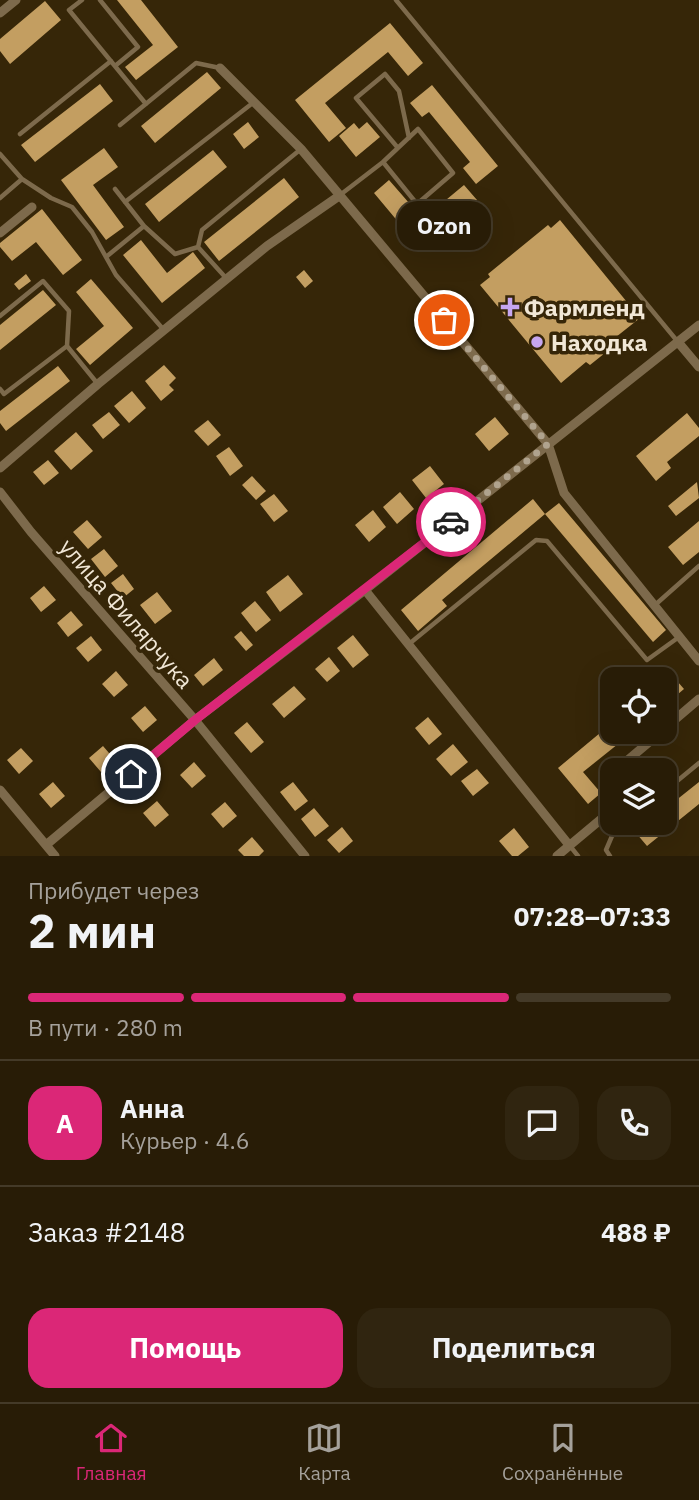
<!DOCTYPE html>
<html lang="ru">
<head>
<meta charset="utf-8">
<style>
	body { margin:0; font-family:"IBM Plex Sans",sans-serif; background:#302510; color:#f1f3f6; height:100vh; display:flex; flex-direction:column; font-size:26px; white-space:nowrap }
	* { box-sizing:border-box; margin:0 }
	p { font-size:23px; color:#a5a19b }
	.icon { flex:none; width:38px; height:38px; fill:none; stroke:currentColor; stroke-width:2; stroke-linecap:round; stroke-linejoin:round }
	.map { position:relative; height:856px; overflow:hidden }
	.details { display:flex; flex-direction:column; background:#281c06; flex:1 }
	.details>* { flex:none }
	.buttons { position:absolute; left:600px; top:667px; display:grid; gap:14px }
	.buttons a { display:grid; place-items:center; width:77px; height:77px; border-radius:14px; background:#281c06; box-shadow:0 7px 28px #0002,0 0 0 2px #443a28; font-size:35px }
	.pin { position:absolute; display:grid; place-items:center; width:60px; height:60px; color:#fff; margin:-30px; border:4px solid #fff; border-radius:50%; box-shadow:0 2px 7px #0007 }
	.courier { position:absolute; display:grid; place-items:center; width:70px; height:70px; margin:-35px; border:5px solid #db2777; border-radius:50%; background:#fff; color:#222; box-shadow:0 2px 9px #0007 }
	.bubble { position:absolute; height:49px; border-radius:21px; background:#281c06; box-shadow:0 7px 28px #0002,0 0 0 2px #443a28; font-size:23px; font-weight:700; line-height:49px; text-align:center }
	.head em { font-style:normal; font-weight:700 }
	.head div { display:flex; flex-direction:column-reverse }
	.head { display:flex; align-items:center; justify-content:space-between; height:119px; padding:0 28px }
	h1 { font-size:46px; font-weight:700; line-height:52px }
	.bar { display:grid; grid-template-columns:repeat(4,1fr); gap:10px 7px; align-content:center; height:84px; padding:0 28px }
	.bar i { height:9px; border-radius:5px; background:#443a28 }
	.bar .current { background:#db2777 }
	.bar p { grid-column:span 4 }
	.line { display:flex; align-items:center; gap:18px; padding:0 28px; border-top:2px solid #443a28 }
	.line div { flex:1 }
	.round { display:grid; place-items:center; flex:none; width:74px; height:74px; border-radius:21px; background:#302510 }
	.button { display:flex; gap:14px; margin-top:auto; padding:14px 28px }
	.button a { flex:1; height:80px; border-radius:21px; background:#db2777; color:#fff; font-size:28px; font-weight:700; line-height:80px; text-align:center }
	.button a+a { background:#302510; color:#f1f3f6 }
	.tab-bar { display:flex; justify-content:space-around; align-items:center; height:98px; border-top:2px solid #443a28; background:#281c06; font-size:19px; color:#a5a19b }
	.tab-bar a { display:grid; justify-items:center; gap:4px }
	.tab-bar .current { color:#db2777 }
	.map>svg:first-child { display:block }
</style>
</head>
<body>
<div class="map">
<svg width="699" height="856" viewBox="0 0 699 856">
	<rect width="100%" height="100%" fill="#362608"/>
	<!-- building -->
	<path fill="#c39e61" d="M117,0H141L178,47L136,80L125,67L153,45Z
		M45,1L61,20L10,64L0,51V39Z
		M390,23L423,63L408,76L388,52L325,103L346,128L329,142L295,100Z
		M207,72L221,88L155,143L141,126Z
		M100,84L113,101L35,162L21,145Z
		M432,85L498,166L476,184L463,168L470,162L429,112L422,117L410,103Z
		M248,122L259,137L244,149L233,134Z
		M367,122L380,137L356,157L339,136L354,123L359,129Z
		M104,148L118,167L93,185L124,227L106,240L61,180Z
		M213,150L227,167L159,222L145,204Z
		M284,178L299,197L219,261L204,242Z
		M389,180L423,219L464,185L477,200L420,248L374,193Z
		M42,209L82,260L63,275L36,242L12,261L0,247V243Z
		M560,220L640,318L616,337L620,341L590,365L586,362L561,383L480,285L490,277L488,274L548,225L551,228Z
		M141,240L167,273L193,252L205,268L162,303L123,255Z
		M304,270L313,281L305,288L296,277Z
		M26,274L31,281L19,290L14,284Z
		M91,279L133,328L90,365L76,349L104,326L76,292Z
		M43,290L56,305L0,350V325Z
		M164,365L176,378L169,385L174,390L161,401L145,381Z
		M58,366L70,381L6,431L0,423V411Z
		M132,391L146,408L129,423L114,406Z
		M109,412L120,425L103,439L92,425Z
		M687,413L699,428V436L667,462L671,468L656,481L636,456Z
		M495,417L509,434L489,451L475,434Z
		M208,420L221,435L208,446L194,431Z
		M76,432L93,451L71,470L54,451Z
		M229,447L243,466L230,476L216,456Z
		M48,460L59,473L44,485L33,472Z
		M430,466L444,484L426,498L412,480Z
		M252,476L266,491L256,500L242,485Z
		M697,482L699,498L676,516L668,506Z
		M400,492L414,509L397,524L383,507Z
		M274,494L288,511L274,522L260,504Z
		M533,499L545,514L442,600L447,606L418,631L401,610Z
		M559,503L666,630L653,642L545,514Z
		M373,510L386,527L369,542L355,525Z
		M87,520L102,537L88,549L73,532Z
		M699,521V552L683,565L668,547Z
		M104,549L118,566L105,577L91,559Z
		M123,574L134,589L123,598L111,583Z
		M288,575L303,594L280,612L266,592Z
		M44,586L56,600L41,612L30,598Z
		M157,592L172,611L155,624L140,605Z
		M255,601L271,620L256,632L241,613Z
		M71,611L83,625L68,637L57,623Z
		M241,631L253,645L246,651L234,637Z
		M353,635L369,655L353,668L337,648Z
		M91,636L102,650L88,662L76,648Z
		M329,657L340,671L327,682L315,669Z
		M214,658L223,670L203,686L194,675Z
		M116,671L128,685L114,697L102,684Z
		M671,674L684,689L665,705V679Z
		M294,686L306,699L284,718L272,704Z
		M145,706L157,720L143,732L131,718Z
		M428,717L442,734L429,745L415,728Z
		M247,722L264,742L251,753L234,733Z
		M612,723V732H633L583,772L601,793L588,804L558,768Z
		M453,744L468,762L451,776L436,759Z
		M103,746L115,760L101,772L89,758Z
		M21,748L33,761L19,774L7,760Z
		M194,762L206,776L192,788L180,775Z
		M477,769L489,783L473,796L461,781Z
		M53,782L65,796L51,808L39,794Z
		M293,782L308,801L295,811L280,792Z
		M699,782V804L647,846L636,833L649,822H665V809Z
		M157,801L169,815L155,827L143,813Z
		M225,802L237,816L223,828L211,814Z
		M314,808L329,826L315,837L301,819Z
		M342,827L353,841L339,853L327,840Z
		M514,828L529,847L518,856H512L499,841Z
		M252,837L264,851L259,856H244L238,850Z"/>
	<g fill="none" stroke-linecap="round" stroke-linejoin="round">
		<!-- lane -->
		<path stroke="#7d6a4c" stroke-width="4.5" d="M82,0L69,10L146,104
			M100,0L138,47L115,66
			M396,0L678,342
			M120,125L196,63L220,68
			M20,134L111,61
			M398,148L356,98L385,74L399,91L409,138
			M0,154L22,179
			M115,189L144,226L175,254L198,247
			M340,195L383,162L418,129L453,173L417,204L383,162
			M0,198L22,179L51,198L72,207L92,232L116,275L163,329
			M125,202L254,102
			M106,257L144,226
			M226,278L198,247L202,230L301,149
			M0,316L43,281L69,311L67,346L97,383
			M0,389L4,394L67,346
			M655,605L699,566
			M409,644L536,540L547,541L647,660L679,637
			M665,791L699,763
			M570,846L578,856
			M610,856L606,850L612,836L627,822"/>
		<!-- street -->
		<path stroke="#7d6a4c" stroke-width="9" d="M0,13L16,0
			M220,68L301,149L548,444L564,493L699,661
			M0,233L32,207
			M678,342L699,367
			M0,468L98,384L267,246L339,196
			M0,492L31,532L195,720L305,856
			M365,590L569,845
			M665,728L699,699
			M616,770L661,732
			M0,790L55,856
			M46,845L195,720L365,590L699,325
			M557,856L612,810"/>
	</g>
	<g fill="none" stroke-linecap="round" stroke-linejoin="round">
		<!-- done -->
		<path stroke="#b0a38e" stroke-width="7" stroke-dasharray="0 12.6" d="M444,320L548,444L451,522"/>
		<!-- route -->
		<path stroke="#db2777" stroke-width="9" d="M131,774L195,720L451,522"/>
	</g>
	<!-- markers -->
	<g fill="#c6a6f0" stroke="#362608" stroke-width="2.5">
		<path d="M506.5 296.5h7v7h7v7h-7v7h-7v-7h-7v-7h7z"/>
		<circle cx="537" cy="342" r="7"/>
	</g>
	<g text-anchor="middle" dominant-baseline="central" stroke-width="7" stroke-linejoin="round" paint-order="stroke">
		<!-- poi labels -->
		<g font-size="23" font-weight="bold" fill="#f1e7d6" stroke="#362608" text-anchor="start">
			<text x="524" y="307">Фармленд</text>
			<text x="551" y="342">Находка</text>
		</g>
		<!-- street labels -->
		<g font-size="23" fill="#f1e7d6" stroke="#362608">
			<text transform="translate(127 613) rotate(49)">улица Филярчука</text>
		</g>
	</g>
</svg>
<div class="buttons">
<a><svg class="icon" aria-label="locate" viewBox="0 0 24 24"><circle cx="12" cy="12" r="6"/><path d="M12 2v4M12 18v4M2 12h4M18 12h4"/></svg></a>
<a><svg class="icon" aria-label="layers" viewBox="0 0 24 24"><path d="M12 4l9 5-9 5-9-5zM3 14l9 5 9-5"/></svg></a>
</div>
<div class="pin" style="left:444px;top:320px;background:#ea580c"><svg class="icon" aria-label="bag" viewBox="0 0 24 24"><path d="M5 8h14l-1 12H6zM9 8a3 3 0 0 1 6 0"/></svg></div>
<div class="pin" style="left:131px;top:774px;background:#1f2937"><svg class="icon" aria-label="home" viewBox="0 0 24 24"><path d="M3 11l9-7 9 7M6 9v11h12V9"/></svg></div>
<div class="courier" style="left:451px;top:522px"><svg class="icon" aria-label="car" viewBox="0 0 24 24"><path d="M5 17H2v-5l4-1 3-4h7l3 4 3 1v5h-3M9 17h6M6 11h13"/><circle cx="7" cy="17" r="2"/><circle cx="17" cy="17" r="2"/></svg></div>
<div class="bubble" style="left:397px;top:201px;width:94px">Ozon</div>
</div>
<section class="details">
<div class="head"><div><h1>2 мин</h1><p>Прибудет через</p></div><em>07:28–07:33</em></div>
<div class="bar"><i class="current"></i><i class="current"></i><i class="current"></i><i></i><p>В пути · 280 m</p></div>
<div class="line" style="height:126px"><b class="round" style="background:#db2777;color:#fff">А</b><div><b>Анна</b><p>Курьер · 4.6</p></div><a class="round"><svg class="icon" aria-label="chat" viewBox="0 0 24 24"><path d="M4 5h16v11H9l-5 4z"/></svg></a><a class="round"><svg class="icon" aria-label="phone" viewBox="0 0 24 24"><path d="M5 4h4l2 5-3 2q2 4 5 5l2-3 5 2v4C11 20 4 13 5 4z"/></svg></a></div>
<div class="line" style="height:91px"><div>Заказ #2148</div><b>488 ₽</b></div>
<div class="button"><a>Помощь</a><a>Поделиться</a></div>
</section>
<nav class="tab-bar">
<a class="current"><svg class="icon" aria-label="home" viewBox="0 0 24 24"><path d="M3 11l9-7 9 7M6 9v11h12V9"/></svg>Главная</a>
<a><svg class="icon" aria-label="map" viewBox="0 0 24 24"><path d="M3 6l6-2 6 2 6-2v14l-6 2-6-2-6 2zM9 4v14M15 6v14"/></svg>Карта</a>
<a><svg class="icon" aria-label="saved" viewBox="0 0 24 24"><path d="M7 4h10v16l-5-4-5 4z"/></svg>Сохранённые</a>
</nav>
</body>
</html>
